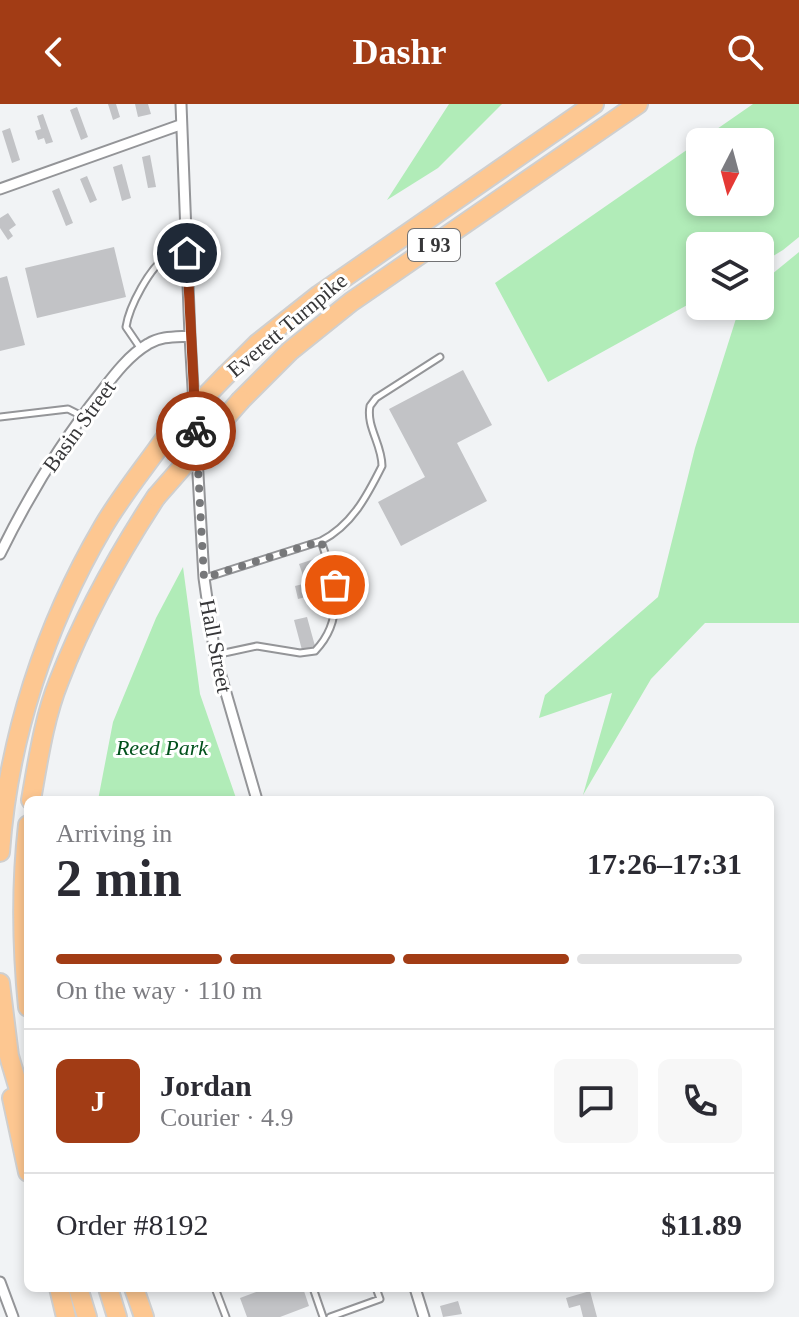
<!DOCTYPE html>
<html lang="en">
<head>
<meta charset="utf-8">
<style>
	body { margin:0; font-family:Georgia,serif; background:#f7f7f7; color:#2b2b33; height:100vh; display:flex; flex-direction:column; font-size:30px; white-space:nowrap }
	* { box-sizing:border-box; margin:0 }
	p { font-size:26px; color:#7c7c81 }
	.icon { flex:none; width:44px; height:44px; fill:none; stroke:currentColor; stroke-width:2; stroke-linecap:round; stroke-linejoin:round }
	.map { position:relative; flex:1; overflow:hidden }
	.side { position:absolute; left:24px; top:692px; width:750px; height:496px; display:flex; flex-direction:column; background:#fff; border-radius:12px; box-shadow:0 4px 12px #0003 }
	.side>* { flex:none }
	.needle { width:52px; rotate:186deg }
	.controls { position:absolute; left:686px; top:24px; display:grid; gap:16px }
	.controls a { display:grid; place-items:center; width:88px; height:88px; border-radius:12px; background:#fff; box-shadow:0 4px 12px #0003; font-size:40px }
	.pin { position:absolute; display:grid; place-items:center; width:68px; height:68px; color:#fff; margin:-34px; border:4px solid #fff; border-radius:50%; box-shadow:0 2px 8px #0007 }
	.courier { position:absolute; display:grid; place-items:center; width:80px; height:80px; margin:-40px; border:6px solid #a23c15; border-radius:50%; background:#fff; color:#222; box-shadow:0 2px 10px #0007 }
	.headline em { font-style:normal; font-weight:700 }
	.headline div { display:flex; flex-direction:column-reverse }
	.headline { display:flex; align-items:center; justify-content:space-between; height:136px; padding:0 32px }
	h1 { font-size:52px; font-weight:700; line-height:60px }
	.bar { display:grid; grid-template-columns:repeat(4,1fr); gap:12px 8px; align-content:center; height:96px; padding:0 32px }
	.bar i { height:10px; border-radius:6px; background:#e1e1e2 }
	.bar .active { background:#a23c15 }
	.bar p { grid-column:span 4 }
	.line { display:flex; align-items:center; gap:20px; padding:0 32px; border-top:2px solid #e1e1e2 }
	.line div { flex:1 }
	.round { display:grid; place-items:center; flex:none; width:84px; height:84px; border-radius:12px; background:#f7f7f7 }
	header { display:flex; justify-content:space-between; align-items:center; height:104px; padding:0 32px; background:#a23c15; color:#fff; font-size:36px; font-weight:700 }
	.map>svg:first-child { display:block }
</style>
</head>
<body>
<header><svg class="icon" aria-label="back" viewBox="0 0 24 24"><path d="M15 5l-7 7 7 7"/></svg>Dashr<svg class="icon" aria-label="search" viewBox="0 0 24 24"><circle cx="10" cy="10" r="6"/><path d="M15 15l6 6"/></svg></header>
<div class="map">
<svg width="799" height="1213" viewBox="0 0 799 1213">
	<rect width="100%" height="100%" fill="#f1f3f5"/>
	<!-- green -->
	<path fill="#b1ecb8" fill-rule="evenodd" d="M449,0H502L438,64L387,96Z
		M753,0H799V133L783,146L760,160V142H700V194L548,278L495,179ZM760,38V98H700V38Z
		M799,148V519H705L651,575L583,691L612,589L539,614L545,591L658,493L695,344L740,202H760V180Z
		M183,463L200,590L236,694L231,696H98L113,618L156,514Z"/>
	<!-- building -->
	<path fill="#c2c3c6" d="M108,0H116L120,13L113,16Z
		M135,0H148L151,10L138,13Z
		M77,3L88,33L81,36L70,6Z
		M43,10L53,38L46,40L44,34L38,36L35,27L41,25L37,12Z
		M10,24L20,56L12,59L2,27Z
		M150,51L156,83L148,84L142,53Z
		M122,60L131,94L122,97L113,63Z
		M87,72L97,96L90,99L80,75Z
		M59,84L73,119L66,122L52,87Z
		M8,109L16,121L9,126L13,132L8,136L0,124V114Z
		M114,143L126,193L37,214L25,164Z
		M7,172L25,241L0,247V174Z
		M463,266L492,321L457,339L487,397L401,442L378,398L425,373L389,305Z
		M314,455L320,471L305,477L299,460Z
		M307,479L310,492L298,495L295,482Z
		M307,513L315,542L302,546L294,516Z
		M258,1184H303L309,1202L280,1213H247L240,1194L259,1187Z
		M590,1187L597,1213H583L580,1201L569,1204L566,1194Z
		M458,1197L462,1210L443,1213L440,1202Z"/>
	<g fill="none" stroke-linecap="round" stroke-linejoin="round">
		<defs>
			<path id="lane" d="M141,245L126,223C129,203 150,162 168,152C173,149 180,149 186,149
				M0,313L68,305L82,312
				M321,437C352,421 367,392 382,362C382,340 366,323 370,302L376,294L440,253
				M205,474L321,437C334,475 347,514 315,547L300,549L257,542L215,551
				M215,1184L226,1213
				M313,1184L323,1213
				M330,1213L380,1195L376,1184"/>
			<path id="street" d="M181,0L190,232L204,474L215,551L257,696
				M0,85L180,21
				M0,450C28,393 61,338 101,288C114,271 129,251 148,240C161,232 175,233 190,232
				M0,1178L13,1213
				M415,1184L424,1213"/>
			<path id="highway" d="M227,270L257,240L319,191L594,0
				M241,296L290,247L351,198L638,0
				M31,696C38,657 44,614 59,577C84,512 118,451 156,393
				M28,721C21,782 22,842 28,903
				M0,748C8,635 45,522 103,423C121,392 145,363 166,333
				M0,879L9,952L28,1016
				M12,994L28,1068
				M59,1184L66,1213
				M78,1184L87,1213
				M108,1184L117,1213
				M134,1184L144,1213"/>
		</defs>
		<!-- lane casing -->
		<use href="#lane" stroke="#949598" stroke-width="9"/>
		<!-- street casing -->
		<use href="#street" stroke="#949598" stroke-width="13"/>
		<!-- highway casing -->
		<use href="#highway" stroke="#cfcfcf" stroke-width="22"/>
		<!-- lane -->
		<use href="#lane" stroke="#fff" stroke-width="5"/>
		<!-- street -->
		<use href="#street" stroke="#fff" stroke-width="9"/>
		<!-- highway -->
		<use href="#highway" stroke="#fdc791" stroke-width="18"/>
		<defs>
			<path id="highway-bridge" d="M166,333L227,270
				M156,393L241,296"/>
		</defs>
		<!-- highway-bridge casing -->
		<use href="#highway-bridge" stroke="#cfcfcf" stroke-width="22" stroke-linecap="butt"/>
		<!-- highway-bridge -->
		<use href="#highway-bridge" stroke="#fdc791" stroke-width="18"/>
	</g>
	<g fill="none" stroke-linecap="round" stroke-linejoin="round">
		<!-- done -->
		<path stroke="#77787a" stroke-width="8" stroke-dasharray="0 14.4" d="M196,327L204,474L321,437L335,481"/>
		<!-- route -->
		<path stroke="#a23c15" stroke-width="10" d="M187,149L196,327"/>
	</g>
	<g text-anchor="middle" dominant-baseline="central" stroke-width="6" stroke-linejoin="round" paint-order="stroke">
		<!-- shield labels -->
		<rect fill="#fff" stroke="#727274" stroke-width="2" x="408" y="125" width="52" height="32" rx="6"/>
		<g font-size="20" font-weight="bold" fill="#363638">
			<text x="434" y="141">I 93</text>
		</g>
		<!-- street labels -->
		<g font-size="22" fill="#363638" stroke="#fff">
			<text transform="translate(287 221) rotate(-40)">Everett Turnpike</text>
			<text transform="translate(79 322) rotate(-54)">Basin Street</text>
			<text transform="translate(216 542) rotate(79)">Hall Street</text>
		</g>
		<!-- park labels -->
		<g font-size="22" font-style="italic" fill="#02511c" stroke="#fff">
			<text x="162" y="643">Reed Park</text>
		</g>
	</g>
</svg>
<div class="controls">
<a><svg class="needle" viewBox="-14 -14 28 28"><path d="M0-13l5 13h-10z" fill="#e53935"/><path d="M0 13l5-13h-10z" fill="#7c7c81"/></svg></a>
<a><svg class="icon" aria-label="layers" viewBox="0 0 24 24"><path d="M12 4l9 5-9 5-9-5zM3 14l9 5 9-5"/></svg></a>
</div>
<div class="pin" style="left:335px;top:481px;background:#ea580c"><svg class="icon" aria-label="bag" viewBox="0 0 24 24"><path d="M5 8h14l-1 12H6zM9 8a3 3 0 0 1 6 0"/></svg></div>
<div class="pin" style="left:187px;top:149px;background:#1f2937"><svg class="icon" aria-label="home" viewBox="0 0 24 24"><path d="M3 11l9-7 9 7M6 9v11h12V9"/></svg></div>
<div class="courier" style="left:196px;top:327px"><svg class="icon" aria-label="bike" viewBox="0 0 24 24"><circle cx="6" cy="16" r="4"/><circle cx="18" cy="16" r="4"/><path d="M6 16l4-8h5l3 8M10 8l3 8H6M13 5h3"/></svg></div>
<section class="side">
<div class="headline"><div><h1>2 min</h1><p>Arriving in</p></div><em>17:26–17:31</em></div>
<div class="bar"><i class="active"></i><i class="active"></i><i class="active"></i><i></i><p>On the way · 110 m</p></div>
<div class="line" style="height:144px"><b class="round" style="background:#a23c15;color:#fff">J</b><div><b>Jordan</b><p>Courier · 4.9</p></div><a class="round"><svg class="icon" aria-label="chat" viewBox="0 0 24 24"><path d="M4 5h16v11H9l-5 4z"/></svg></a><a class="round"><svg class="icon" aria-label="phone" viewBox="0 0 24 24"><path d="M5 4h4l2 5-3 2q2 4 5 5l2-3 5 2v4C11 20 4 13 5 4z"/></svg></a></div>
<div class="line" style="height:104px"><div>Order #8192</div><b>$11.89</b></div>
</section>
</div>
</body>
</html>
